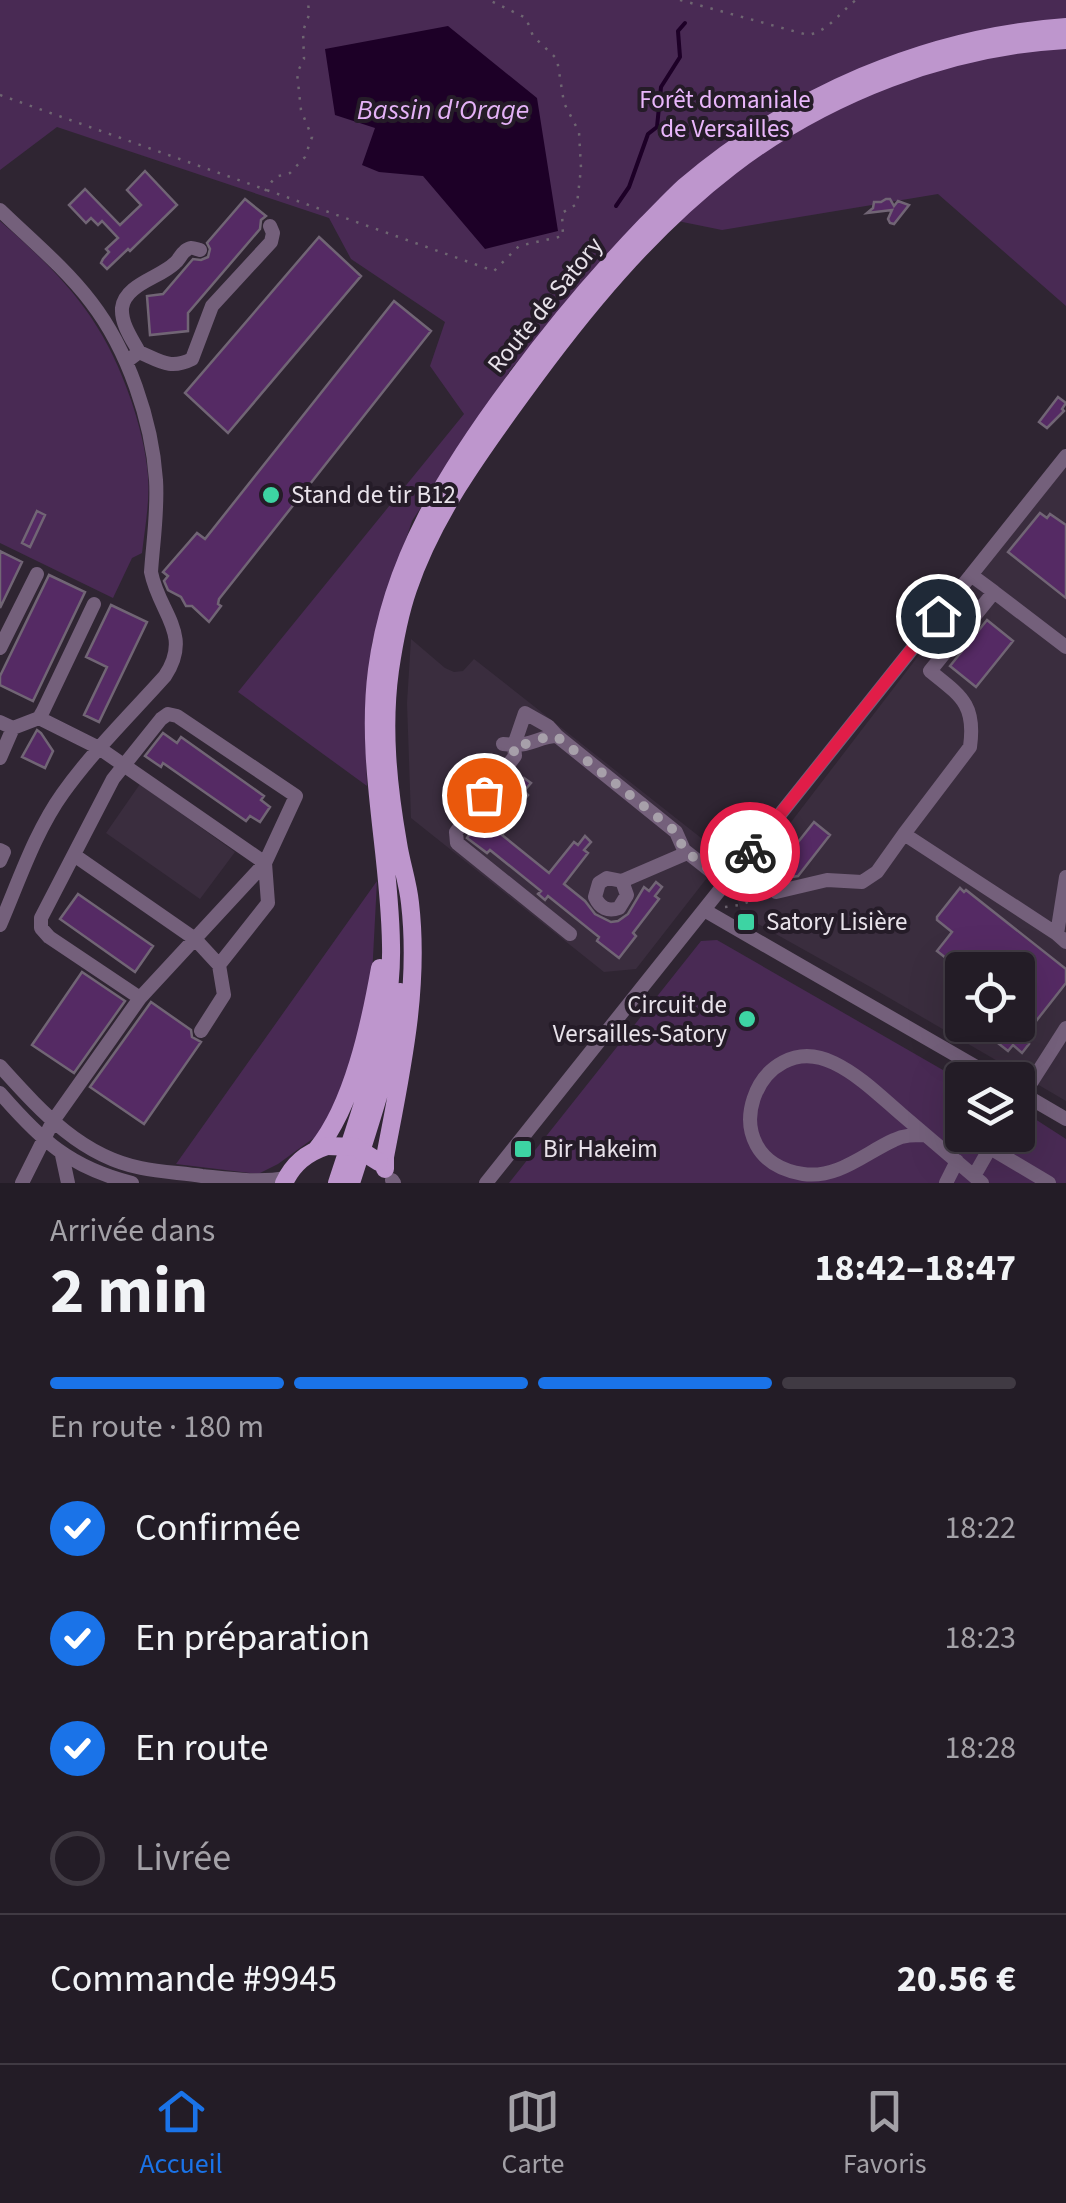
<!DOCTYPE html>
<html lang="fr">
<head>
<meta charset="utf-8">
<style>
	body { margin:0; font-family:"Source Sans 3",sans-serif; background:#2f2932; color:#f1f3f6; height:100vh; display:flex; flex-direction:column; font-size:38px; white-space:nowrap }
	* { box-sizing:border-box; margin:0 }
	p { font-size:32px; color:#a3a1a7 }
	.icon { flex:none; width:55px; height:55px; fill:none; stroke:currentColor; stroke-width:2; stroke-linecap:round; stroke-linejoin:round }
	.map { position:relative; height:1183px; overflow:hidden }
	.side { display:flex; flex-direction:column; background:#231c26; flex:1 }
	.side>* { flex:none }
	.buttons { position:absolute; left:945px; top:952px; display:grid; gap:20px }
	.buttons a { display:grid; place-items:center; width:90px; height:90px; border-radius:10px; background:#231c26; box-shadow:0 10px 40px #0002,0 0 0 2px #403a43; font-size:50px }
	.pin { position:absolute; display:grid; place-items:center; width:85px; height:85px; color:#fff; margin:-42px; border:5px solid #fff; border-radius:50%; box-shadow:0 2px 10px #0007 }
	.courier { position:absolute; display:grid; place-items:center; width:100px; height:100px; margin:-50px; border:8px solid #e11d48; border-radius:50%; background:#fff; color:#222; box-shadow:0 2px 12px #0007 }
	.summary em { font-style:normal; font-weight:700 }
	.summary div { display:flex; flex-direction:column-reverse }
	.summary { display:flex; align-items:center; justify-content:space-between; height:170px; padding:0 50px }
	h1 { font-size:65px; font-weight:700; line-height:75px }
	.bar { display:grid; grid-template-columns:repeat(4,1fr); gap:15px 10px; align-content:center; height:120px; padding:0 50px }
	.bar i { height:12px; border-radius:8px; background:#403a43 }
	.bar .selected { background:#1a73e8 }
	.bar p { grid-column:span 4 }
	.line { display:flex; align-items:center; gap:25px; padding:0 50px; border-top:2px solid #403a43 }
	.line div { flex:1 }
	ol { padding:0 50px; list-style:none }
	li { display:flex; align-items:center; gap:30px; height:110px }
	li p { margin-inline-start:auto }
	li .icon { padding:10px; border-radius:50%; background:#1a73e8; color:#fff; stroke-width:4 }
	li:last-child { color:#a3a1a7 }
	li i { width:55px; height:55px; border:5px solid #403a43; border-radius:50% }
	.tab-bar { display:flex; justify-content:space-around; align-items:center; height:140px; border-top:2px solid #403a43; background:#231c26; font-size:28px; color:#a3a1a7 }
	.tab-bar a { display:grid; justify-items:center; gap:5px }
	.tab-bar .selected { color:#1a73e8 }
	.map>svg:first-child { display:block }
</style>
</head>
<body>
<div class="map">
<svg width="1066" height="1183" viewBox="0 0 1066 1183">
	<rect width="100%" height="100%" fill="#2f2532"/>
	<!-- built -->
	<path fill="#3a2d3e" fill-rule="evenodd" d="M1066,463V1101L874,989L742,915L736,894ZM962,970H1018V1025H962Z
		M411,639L445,668L454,672L463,671L474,659L724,856L636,969L604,972L411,818L407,703Z
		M140,784L235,852L200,899L106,833Z"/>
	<!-- green -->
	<path fill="#492a54" d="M0,0H1066V306L938,194L722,230L653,216L575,296L512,368L412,521L372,643L365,719L367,786L238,692L464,414L430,366L445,322L351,259L329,218L57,127L0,170Z
		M0,221C64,277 103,318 131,400C139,424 146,450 148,476C150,501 145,527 142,553L132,558L113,598L0,543Z
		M377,881L372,976L349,1073L322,1132L278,1164L258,1174L176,1164Z
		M717,940L962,1081V1135H1018V1108L1066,1139V1183H509L701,941Z"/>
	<!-- water -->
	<path fill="#1d0027" d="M448,26L537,98L558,231L485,249L423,176L379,172L362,165L375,128L335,115L325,49Z"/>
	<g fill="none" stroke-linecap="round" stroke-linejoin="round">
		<!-- stream -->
		<path stroke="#1d0027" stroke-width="4" d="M616,206L629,187L648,134L657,127L661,87L680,57L678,31L685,23"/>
	</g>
	<!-- building -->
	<path fill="#552a64" stroke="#716575" stroke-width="2.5" d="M145,171L177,205L130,251L128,249L107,269L101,263L103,259L109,252L106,249L118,238L102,221L98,225L91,218L86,223L69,205L85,189L120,225L141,205L127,190Z
		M245,199L266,216L261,220L260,229L188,313V331L150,335L147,296L163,294L193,259L201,260L208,257L210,249L207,243Z
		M886,199H890L894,206L898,201L909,205L894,224L890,223L888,219L892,210L867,213L873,208L874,202H881Z
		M319,237L361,276L228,433L185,393Z
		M394,301L431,331L219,599L218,604L221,606L209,622L192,606H186L181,597L168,590L164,581L168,576L163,572L197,533L205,539Z
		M1058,397L1066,403L1062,409L1064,411L1047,428L1039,422Z
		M37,511L45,515L30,547L22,543Z
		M1040,513L1047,518L1050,514L1066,525V598L1008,552Z
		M0,551L22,562L0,608Z
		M49,575L85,592L33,701L0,685V676Z
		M111,605L147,622L99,722L84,715L107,667L86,657Z
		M987,620L1013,641L976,687L950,666Z
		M37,730L41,733L53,751L45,768L22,757Z
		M163,733L177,743L181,737L264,796L261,800L270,807L260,822L250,816L246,821L163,763L161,767L145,756Z
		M524,778L531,783L524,791L528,795L501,828L505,831L502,835L549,873L574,842L578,845L585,836L591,842L584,850L588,853L564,884L585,901L595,914L611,922L618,921L628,914L644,887L649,891L656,882L662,887L655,896L659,899L633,933L636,936L619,958L597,941L599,937L548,896L545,900L538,894L541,891L490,850L487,853L467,838L483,814L486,817L513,783L517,786Z
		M814,822L830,835L798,876L792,877L779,866Z
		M960,888L964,892L966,890L1066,969V983L1022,1039L1029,1044L1022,1053L1013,1045L1008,1051L975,1025H1018V970H961L937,951L952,932L937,920V917Z
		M78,894L153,946L135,972L60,919Z
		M82,972L125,1001L74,1073L32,1045Z
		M151,1002L191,1030L192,1037L201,1042L144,1124L90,1087Z"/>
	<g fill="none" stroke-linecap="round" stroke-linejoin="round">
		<!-- path -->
		<path stroke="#6e6571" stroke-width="2.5" stroke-dasharray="2.5 8" stroke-linecap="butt" d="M680,0L808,35C830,30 839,13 856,0
			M0,95L494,271L519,246L563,236L562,213L577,204L581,168L579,132L564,103L557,59L533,36L526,18L489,0
			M265,191L275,177L290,173L305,157L312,137L301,110L297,73L304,59L303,31L309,15L308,0
			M725,907L740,905L765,896"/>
		<!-- minor -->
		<path stroke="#74607b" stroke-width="14" d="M0,210C31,240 65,268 91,302C128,350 152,421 156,480C158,511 153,542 151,572C159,613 193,634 165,676C131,714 93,751 63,793C35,832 19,881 0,925
			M139,352C132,339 121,324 122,308C125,284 160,278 175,263C179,260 181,254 185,251C191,246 193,248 200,250
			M126,362L139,352C160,361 170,370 192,359L212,306L271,242L273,233L270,226
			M971,575L994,592L930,671C961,696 976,704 970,747L904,834L1057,934L1066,942
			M994,592L1066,647
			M0,648L37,574
			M39,718L99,748L265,863L268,903L219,965
			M0,722L13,728L0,758
			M13,728L39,718L43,711L94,604
			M557,736L676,832L684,850L726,883
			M503,744L514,745L525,713L548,726L557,736C541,736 530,746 514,745L515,756L456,832L457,843L570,934
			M0,850L4,852L0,861
			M74,855L195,939L219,965L224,995L201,1031
			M622,881L607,878L599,883L595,897C600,908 608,912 619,908L627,895L622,881L687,853
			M776,892L827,880L862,882L877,872L904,834
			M704,910L999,1080
			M1057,934L1066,877
			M0,1066C40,1110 80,1156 141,1168C161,1172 182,1173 202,1176C231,1179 258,1183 287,1178
			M1018,1091L1066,1119
			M0,1093C41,1140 69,1167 132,1183
			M1018,1103L1066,1028
			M924,1135C914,1135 904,1135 894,1140C865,1153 838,1179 803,1174C707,1159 757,1025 834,1063C859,1075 880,1096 901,1114C928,1137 955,1160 982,1183
			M998,1135L990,1148L1049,1183
			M62,1155L68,1183
			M974,1176L990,1148
			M392,1180L394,1183
			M22,1183L53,1121L140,998L265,863L296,796L177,716L168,714L161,719L113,779L41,918V928L49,937L140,998
			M486,1183L1066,456
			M946,1183L957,1161"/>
		<!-- major -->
		<path stroke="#be96cd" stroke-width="18" d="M317,1149C353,1105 370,1024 380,968
			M385,1169V1157C401,1073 420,989 410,903C408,883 401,863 398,843C388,786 382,728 390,670C394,643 399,615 408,589C432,518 478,454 522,394C582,311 649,229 731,166C825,94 948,46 1066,40
			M284,1183C293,1164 306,1153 327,1146
			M337,1183C362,1106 393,1027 391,945C390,853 365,762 377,670C391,561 448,470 513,383C554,327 598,275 646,225C659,212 671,199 684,187C791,96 925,37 1066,27
			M351,1183C371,1120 393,1058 400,992"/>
		<!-- major-bridge -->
		<path stroke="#be96cd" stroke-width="18" d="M327,1146L355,1147L379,1162"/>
	</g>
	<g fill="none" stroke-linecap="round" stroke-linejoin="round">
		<!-- done -->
		<path stroke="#a7a0aa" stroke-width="10" stroke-dasharray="0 18" d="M484,795L514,756V745C530,746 541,736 556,736L676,832L684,850L726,882L750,852"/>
		<!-- route -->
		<path stroke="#e11d48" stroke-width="12" d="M750,852L938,616"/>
	</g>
	<!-- markers -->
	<g fill="#3dd4a3" stroke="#251c28" stroke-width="4">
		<circle cx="271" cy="495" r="10"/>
		<rect x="736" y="912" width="20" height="20" rx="5"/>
		<circle cx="747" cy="1019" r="10"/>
		<rect x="513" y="1139" width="20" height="20" rx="5"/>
	</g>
	<g text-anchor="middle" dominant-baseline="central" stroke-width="8" stroke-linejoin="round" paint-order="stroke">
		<!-- park labels -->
		<g font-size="25" fill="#e9b6fb" stroke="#251c28">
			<text x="725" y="100">Forêt domaniale<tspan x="725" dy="29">de Versailles</tspan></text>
		</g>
		<!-- street labels -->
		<g font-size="25" fill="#e8e2ea" stroke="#251c28">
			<text transform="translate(545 305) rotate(-51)">Route de Satory</text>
		</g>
		<!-- poi labels -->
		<g font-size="25" fill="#e8e2ea" stroke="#251c28" text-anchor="start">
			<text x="291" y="495">Stand de tir B12</text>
			<text x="766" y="922">Satory Lisière</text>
			<text x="727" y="1005" text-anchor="end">Circuit de<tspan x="727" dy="29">Versailles-Satory</tspan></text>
			<text x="543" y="1149">Bir Hakeim</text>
		</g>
		<!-- water labels -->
		<g font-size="28" font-style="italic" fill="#e4b2f7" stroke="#251c28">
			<text x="443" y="110">Bassin d'Orage</text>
		</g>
	</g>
</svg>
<div class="buttons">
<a><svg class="icon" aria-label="locate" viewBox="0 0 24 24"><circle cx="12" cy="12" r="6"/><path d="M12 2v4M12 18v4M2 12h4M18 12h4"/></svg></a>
<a><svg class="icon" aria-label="layers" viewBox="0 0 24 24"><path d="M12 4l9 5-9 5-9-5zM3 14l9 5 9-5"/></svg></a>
</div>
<div class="pin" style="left:484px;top:795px;background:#ea580c"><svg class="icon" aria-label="bag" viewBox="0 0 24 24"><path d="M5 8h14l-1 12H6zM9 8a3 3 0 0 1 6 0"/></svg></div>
<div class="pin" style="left:938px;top:616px;background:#1f2937"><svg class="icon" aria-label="home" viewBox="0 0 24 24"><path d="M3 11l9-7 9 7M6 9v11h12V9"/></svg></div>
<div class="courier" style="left:750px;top:852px"><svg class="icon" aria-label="bike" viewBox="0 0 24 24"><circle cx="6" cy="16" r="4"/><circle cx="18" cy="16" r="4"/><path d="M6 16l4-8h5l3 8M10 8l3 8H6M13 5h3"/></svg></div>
</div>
<section class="side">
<div class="summary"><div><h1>2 min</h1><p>Arrivée dans</p></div><em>18:42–18:47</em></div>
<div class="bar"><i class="selected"></i><i class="selected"></i><i class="selected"></i><i></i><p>En route · 180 m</p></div>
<ol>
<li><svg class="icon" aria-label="check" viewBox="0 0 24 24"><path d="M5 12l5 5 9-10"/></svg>Confirmée<p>18:22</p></li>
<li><svg class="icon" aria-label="check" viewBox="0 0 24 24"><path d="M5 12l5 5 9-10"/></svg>En préparation<p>18:23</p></li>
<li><svg class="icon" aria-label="check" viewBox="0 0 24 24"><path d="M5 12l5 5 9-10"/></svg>En route<p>18:28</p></li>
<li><i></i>Livrée</li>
</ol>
<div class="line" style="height:130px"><div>Commande #9945</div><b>20.56 €</b></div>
</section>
<nav class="tab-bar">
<a class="selected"><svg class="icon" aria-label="home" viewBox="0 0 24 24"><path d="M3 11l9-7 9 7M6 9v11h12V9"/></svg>Accueil</a>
<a><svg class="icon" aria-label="map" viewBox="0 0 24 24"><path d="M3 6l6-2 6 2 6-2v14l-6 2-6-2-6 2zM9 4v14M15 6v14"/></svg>Carte</a>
<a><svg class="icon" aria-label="saved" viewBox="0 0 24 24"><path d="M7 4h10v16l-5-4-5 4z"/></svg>Favoris</a>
</nav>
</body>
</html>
